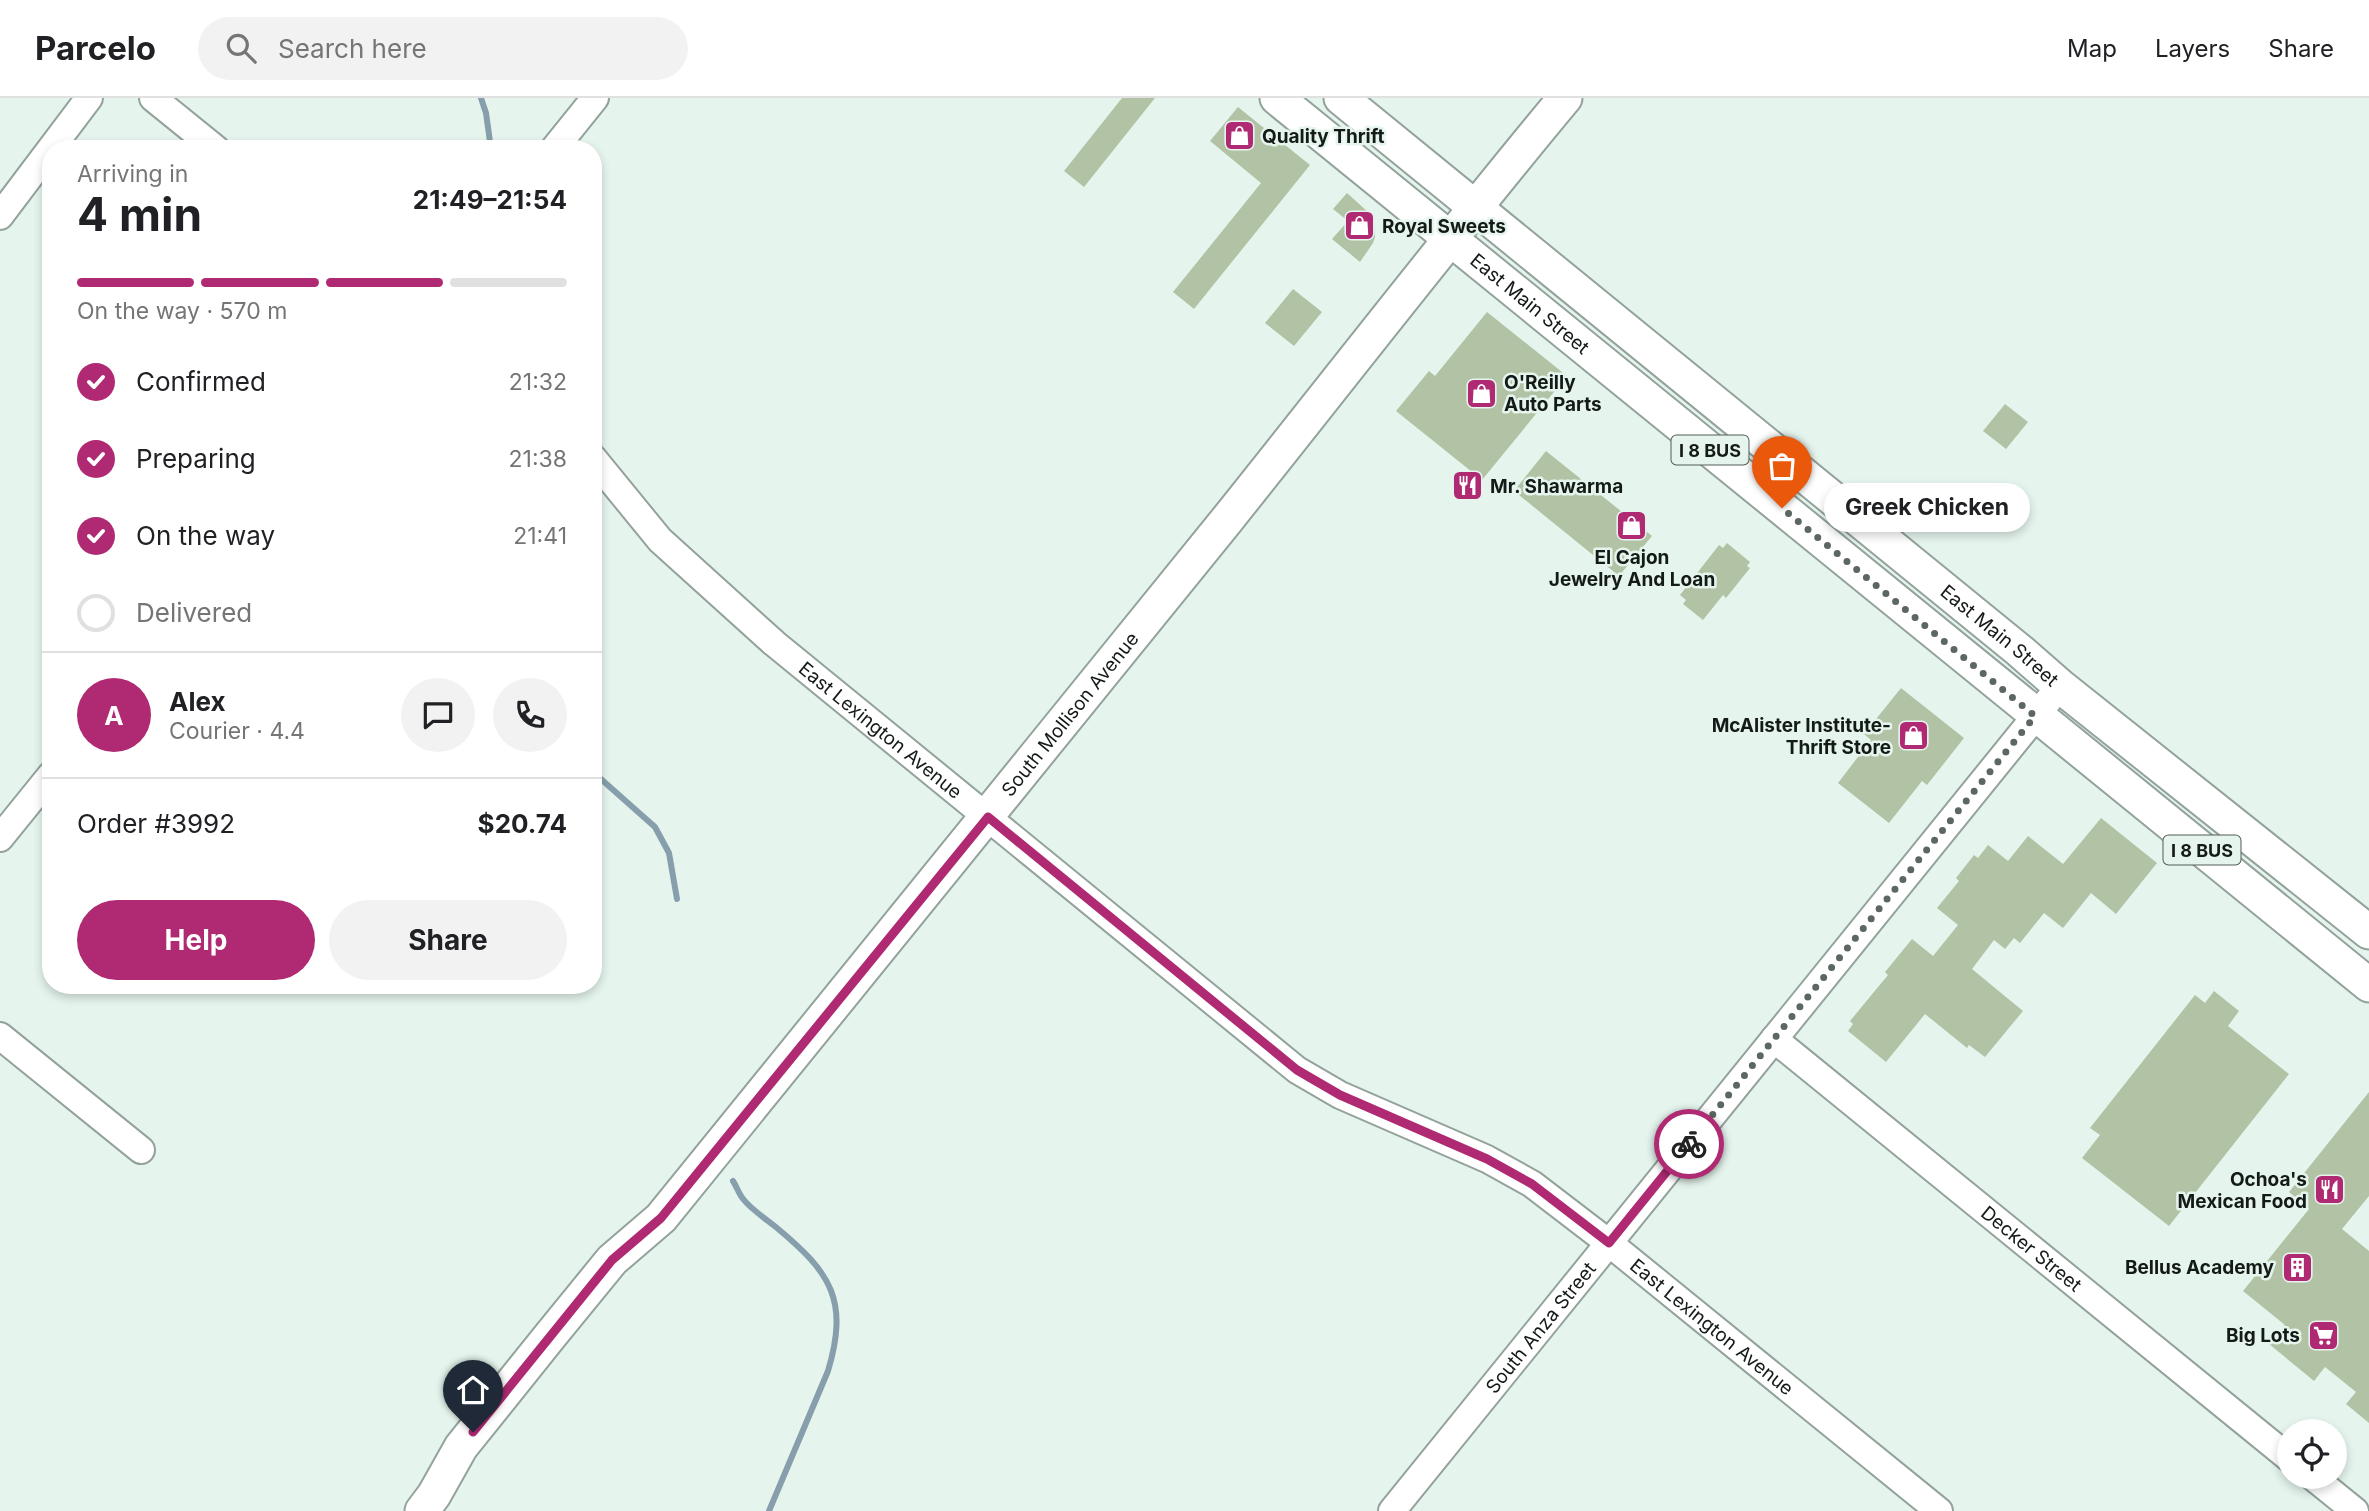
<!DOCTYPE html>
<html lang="en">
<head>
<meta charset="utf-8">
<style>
	body { margin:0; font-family:Inter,sans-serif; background:#f2f2f2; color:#202124; height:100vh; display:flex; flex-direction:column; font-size:26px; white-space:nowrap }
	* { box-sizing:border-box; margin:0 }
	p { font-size:23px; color:#757577 }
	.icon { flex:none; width:38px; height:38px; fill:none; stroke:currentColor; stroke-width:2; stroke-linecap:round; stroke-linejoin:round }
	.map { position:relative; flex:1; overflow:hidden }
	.panel { position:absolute; left:42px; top:42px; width:560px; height:854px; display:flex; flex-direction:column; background:#fff; border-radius:28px; box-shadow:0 4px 10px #0003 }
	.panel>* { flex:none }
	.controls { position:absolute; left:2277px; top:1321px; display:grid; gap:14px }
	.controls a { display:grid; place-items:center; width:70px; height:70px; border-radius:50%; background:#fff; box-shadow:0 4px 10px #0003; font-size:35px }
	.pin { position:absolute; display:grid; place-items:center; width:60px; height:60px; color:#fff; margin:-72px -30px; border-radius:50% 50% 50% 0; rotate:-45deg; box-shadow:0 0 7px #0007 }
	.pin .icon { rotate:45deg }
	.courier { position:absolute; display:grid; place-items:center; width:70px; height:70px; margin:-35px; border:5px solid #af2a72; border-radius:50%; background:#fff; color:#222; box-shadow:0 2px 9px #0007 }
	.bubble { position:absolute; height:49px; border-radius:24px; background:#fff; box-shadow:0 4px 10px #0003; font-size:23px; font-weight:700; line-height:49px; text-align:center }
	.summary em { font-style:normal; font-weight:700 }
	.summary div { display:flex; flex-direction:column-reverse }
	.summary { display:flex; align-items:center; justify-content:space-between; height:119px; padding:0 35px }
	h1 { font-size:46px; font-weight:700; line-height:52px }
	.bar { display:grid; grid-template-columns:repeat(4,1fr); gap:10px 7px; align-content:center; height:84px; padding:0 35px }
	.bar i { height:9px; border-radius:5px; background:#e0e0e0 }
	.bar .selected { background:#af2a72 }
	.bar p { grid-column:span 4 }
	.line { display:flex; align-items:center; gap:18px; padding:0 35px; border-top:2px solid #e0e0e0 }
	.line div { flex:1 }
	.round { display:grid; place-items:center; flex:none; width:74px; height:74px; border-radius:37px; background:#f2f2f2 }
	ol { padding:0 35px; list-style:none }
	li { display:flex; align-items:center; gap:21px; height:77px }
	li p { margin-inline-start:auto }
	li .icon { padding:7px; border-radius:50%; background:#af2a72; color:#fff; stroke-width:4 }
	li:last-child { color:#757577 }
	li i { width:38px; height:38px; border:4px solid #e0e0e0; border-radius:50% }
	.action { display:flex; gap:14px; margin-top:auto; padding:14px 35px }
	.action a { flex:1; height:80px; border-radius:42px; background:#af2a72; color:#fff; font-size:28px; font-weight:700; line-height:80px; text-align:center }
	.action a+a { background:#f2f2f2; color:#202124 }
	header { display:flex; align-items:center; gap:42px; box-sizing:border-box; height:98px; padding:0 35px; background:#fff; border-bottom:2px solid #e0e0e0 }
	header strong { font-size:33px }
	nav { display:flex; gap:38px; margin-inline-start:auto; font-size:24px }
	.search { width:490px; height:63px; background:#f2f2f2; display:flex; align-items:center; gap:18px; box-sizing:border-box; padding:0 24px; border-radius:38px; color:#757577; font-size:26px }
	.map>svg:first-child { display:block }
</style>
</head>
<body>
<header>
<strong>Parcelo</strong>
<div class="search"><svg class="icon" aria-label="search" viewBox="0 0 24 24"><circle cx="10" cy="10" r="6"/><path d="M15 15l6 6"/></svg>Search here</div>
<nav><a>Map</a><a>Layers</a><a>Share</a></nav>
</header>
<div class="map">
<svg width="2369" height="1413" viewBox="0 0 2369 1413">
	<rect width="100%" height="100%" fill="#e5f5ed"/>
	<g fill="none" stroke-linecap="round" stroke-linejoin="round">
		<!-- stream -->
		<path stroke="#879fac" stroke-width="6" d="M481,0L486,15L491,51
			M593,674L655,729L669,755L677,801
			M733,1083C737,1089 739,1097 744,1102C752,1112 766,1121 777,1130C831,1175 849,1202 828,1273L769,1413"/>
	</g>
	<!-- building -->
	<path fill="#b2c2a5" d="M1122,0H1155L1084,89L1064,73Z
		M1238,9L1310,67L1194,211L1173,194L1261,85L1210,43Z
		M1347,95L1368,114L1374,124L1375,139L1373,145L1360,164L1332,141L1348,123L1333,111Z
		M1293,191L1322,214L1294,248L1265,225Z
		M1487,214L1567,278L1482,382L1396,313L1429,273L1435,278Z
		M2005,306L2028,324L2006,351L1983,333Z
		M1546,353L1652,438L1619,478L1514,393Z
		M1727,445L1750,464L1747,468L1750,470L1726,500L1723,497L1703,522L1683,506L1686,502L1680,497L1719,447L1723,450Z
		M1901,590L1964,640L1927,687L1922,683L1889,725L1838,685L1871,642L1864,636Z
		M2101,720L2157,765L2116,816L2091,795L2063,830L2044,815L2020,845L2014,840L2005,851L1994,842L1972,871L2023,913L1985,959L1969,947L1967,950L1925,916L1886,964L1848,933L1853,926L1850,923L1888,877L1885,874L1912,841L1933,858L1958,827L1937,810L1959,783L1956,780L1974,757L1978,760L1988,747L2008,763L2028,738L2063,766Z
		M2214,893L2239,913L2228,928L2289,976L2169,1128L2082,1060L2100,1037L2090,1030L2195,897L2205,905Z
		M2369,994V1098L2342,1131L2369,1153V1325L2346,1306L2356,1294L2325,1269L2314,1283L2269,1246L2285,1227L2243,1193L2309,1111L2289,1094Z"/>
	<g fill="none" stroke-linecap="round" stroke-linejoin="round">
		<defs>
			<g id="minor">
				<path d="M153,0L216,51"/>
				<path d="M554,51L595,0"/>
				<path d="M0,118L89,0"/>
				<path id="s1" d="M593,360L660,442L774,545L1297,972L1340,997L1487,1061L1532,1086L1609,1145L1939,1413"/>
				<path d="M0,740L51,677"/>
				<path d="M0,938L141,1052"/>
				<path id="s2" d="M1774,941L2289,1360"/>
				<path d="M2313,1379L2355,1413"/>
				<path id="s3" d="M1392,1413L2060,588"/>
			</g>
			<g id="major">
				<path id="s4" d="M1277,0L2369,887"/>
				<path id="s5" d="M1341,0L2020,553L2060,588L2369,834"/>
				<path id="s6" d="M422,1413L434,1397L461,1349L550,1238L612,1162L661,1120C849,888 1038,656 1226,423C1339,282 1449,139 1565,0"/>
			</g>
		</defs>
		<!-- minor casing -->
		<use href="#minor" stroke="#93a29b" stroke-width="30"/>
		<!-- major casing -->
		<use href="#major" stroke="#93a29b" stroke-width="37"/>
		<!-- minor -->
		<use href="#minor" stroke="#fff" stroke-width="26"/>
		<!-- major -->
		<use href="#major" stroke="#fff" stroke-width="33"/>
	</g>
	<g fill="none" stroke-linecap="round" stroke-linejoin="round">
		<!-- done -->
		<path stroke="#5d6762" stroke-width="7" stroke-dasharray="0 12.6" d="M1689,1046L2035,618L1782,410"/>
		<!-- route -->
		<path stroke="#af2a72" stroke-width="9" d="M473,1334L612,1162L661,1120L988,719L1297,972L1340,997L1487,1061L1532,1086L1609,1145L1689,1046"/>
	</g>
	<!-- icons -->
	<defs>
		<symbol id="shop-square" viewBox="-11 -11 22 22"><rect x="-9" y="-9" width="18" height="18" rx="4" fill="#af2a72" stroke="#e5f5ed"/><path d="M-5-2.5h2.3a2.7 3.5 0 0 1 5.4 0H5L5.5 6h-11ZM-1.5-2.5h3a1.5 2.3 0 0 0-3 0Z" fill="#fff"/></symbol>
		<symbol id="restaurant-square" viewBox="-11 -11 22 22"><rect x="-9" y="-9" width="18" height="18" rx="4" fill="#af2a72" stroke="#e5f5ed"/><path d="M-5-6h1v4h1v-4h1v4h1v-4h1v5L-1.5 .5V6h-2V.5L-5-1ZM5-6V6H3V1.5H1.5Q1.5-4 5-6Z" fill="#fff"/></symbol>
		<symbol id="building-square" viewBox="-11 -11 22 22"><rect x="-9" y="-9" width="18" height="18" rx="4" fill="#af2a72" stroke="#e5f5ed"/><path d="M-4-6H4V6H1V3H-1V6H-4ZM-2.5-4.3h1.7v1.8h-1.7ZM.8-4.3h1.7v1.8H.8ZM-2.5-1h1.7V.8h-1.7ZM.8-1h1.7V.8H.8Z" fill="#fff"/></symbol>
		<symbol id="supermarket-square" viewBox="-11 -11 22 22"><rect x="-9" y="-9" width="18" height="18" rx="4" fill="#af2a72" stroke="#e5f5ed"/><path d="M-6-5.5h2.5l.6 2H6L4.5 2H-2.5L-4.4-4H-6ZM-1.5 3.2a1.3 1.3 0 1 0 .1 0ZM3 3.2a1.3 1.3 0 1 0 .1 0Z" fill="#fff"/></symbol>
	</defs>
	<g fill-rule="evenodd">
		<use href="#shop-square" x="1222" y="20" width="35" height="35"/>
		<use href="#shop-square" x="1342" y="110" width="35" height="35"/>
		<use href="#shop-square" x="1464" y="278" width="35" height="35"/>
		<use href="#restaurant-square" x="1450" y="370" width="35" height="35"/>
		<use href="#shop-square" x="1614" y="410" width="35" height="35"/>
		<use href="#shop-square" x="1896" y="620" width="35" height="35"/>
		<use href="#restaurant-square" x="2312" y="1074" width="35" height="35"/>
		<use href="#building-square" x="2280" y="1152" width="35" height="35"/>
		<use href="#supermarket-square" x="2306" y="1220" width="35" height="35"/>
	</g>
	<g text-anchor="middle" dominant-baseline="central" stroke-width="5" stroke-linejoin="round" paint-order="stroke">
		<!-- shield labels -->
		<g fill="#e5f5ed" stroke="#535c57" stroke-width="2">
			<rect x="1671.5" y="337.5" width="77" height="29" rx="5"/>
			<rect x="2163.5" y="737.5" width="77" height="29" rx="5"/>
		</g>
		<g font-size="18" font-weight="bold" fill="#141a17">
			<text x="1710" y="352">I 8 BUS</text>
			<text x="2202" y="752">I 8 BUS</text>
		</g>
		<!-- poi labels -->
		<g font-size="19" font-weight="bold" fill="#141a17" stroke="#e5f5ed" text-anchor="start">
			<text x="1262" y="38">Quality Thrift</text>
			<text x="1382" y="128">Royal Sweets</text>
			<text x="1504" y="284">O'Reilly<tspan x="1504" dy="22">Auto Parts</tspan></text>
			<text x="1490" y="388">Mr. Shawarma</text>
			<text x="1632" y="459" text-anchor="middle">El Cajon<tspan x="1632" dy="22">Jewelry And Loan</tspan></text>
			<text x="1891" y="627" text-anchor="end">McAlister Institute-<tspan x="1891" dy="22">Thrift Store</tspan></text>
			<text x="2307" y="1081" text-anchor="end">Ochoa's<tspan x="2307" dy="22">Mexican Food</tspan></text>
			<text x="2274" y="1169" text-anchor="end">Bellus Academy</text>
			<text x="2300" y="1237" text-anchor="end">Big Lots</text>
		</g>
		<!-- street labels -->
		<g font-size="19" fill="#141a17" stroke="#e5f5ed">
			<text stroke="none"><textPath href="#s4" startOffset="326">East Main Street</textPath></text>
			<text stroke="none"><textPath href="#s5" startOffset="850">East Main Street</textPath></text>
			<text stroke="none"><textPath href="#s6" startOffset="1029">South Mollison Avenue</textPath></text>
			<text stroke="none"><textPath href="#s1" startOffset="397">East Lexington Avenue</textPath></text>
			<text stroke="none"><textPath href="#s2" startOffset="332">Decker Street</textPath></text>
			<text stroke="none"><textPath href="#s3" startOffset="236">South Anza Street</textPath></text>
			<text stroke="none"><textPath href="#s1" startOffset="1426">East Lexington Avenue</textPath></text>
		</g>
	</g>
</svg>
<div class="controls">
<a><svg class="icon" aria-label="locate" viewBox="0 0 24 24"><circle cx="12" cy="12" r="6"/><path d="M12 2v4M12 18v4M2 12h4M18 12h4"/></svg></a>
</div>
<div class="pin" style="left:1782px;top:410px;background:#ea580c"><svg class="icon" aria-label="bag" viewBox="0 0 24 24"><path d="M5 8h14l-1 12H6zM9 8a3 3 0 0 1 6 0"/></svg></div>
<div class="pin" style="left:473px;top:1334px;background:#1f2937"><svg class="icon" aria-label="home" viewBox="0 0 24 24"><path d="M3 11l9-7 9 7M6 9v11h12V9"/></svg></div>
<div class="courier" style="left:1689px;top:1046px"><svg class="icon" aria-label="bike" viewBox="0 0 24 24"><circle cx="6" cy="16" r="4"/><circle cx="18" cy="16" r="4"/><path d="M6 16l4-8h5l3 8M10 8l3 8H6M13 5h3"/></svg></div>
<div class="bubble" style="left:1824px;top:385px;width:206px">Greek Chicken</div>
<section class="panel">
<div class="summary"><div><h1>4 min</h1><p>Arriving in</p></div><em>21:49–21:54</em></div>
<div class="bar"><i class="selected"></i><i class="selected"></i><i class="selected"></i><i></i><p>On the way · 570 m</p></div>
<ol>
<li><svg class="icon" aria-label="check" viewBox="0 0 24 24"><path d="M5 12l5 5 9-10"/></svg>Confirmed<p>21:32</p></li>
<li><svg class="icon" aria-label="check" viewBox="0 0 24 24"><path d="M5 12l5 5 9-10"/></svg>Preparing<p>21:38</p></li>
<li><svg class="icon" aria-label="check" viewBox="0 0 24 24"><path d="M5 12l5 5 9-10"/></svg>On the way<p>21:41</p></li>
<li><i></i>Delivered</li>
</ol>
<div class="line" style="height:126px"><b class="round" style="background:#af2a72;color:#fff">A</b><div><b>Alex</b><p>Courier · 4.4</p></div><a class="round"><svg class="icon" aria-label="chat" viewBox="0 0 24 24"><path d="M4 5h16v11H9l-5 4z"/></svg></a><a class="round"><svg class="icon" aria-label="phone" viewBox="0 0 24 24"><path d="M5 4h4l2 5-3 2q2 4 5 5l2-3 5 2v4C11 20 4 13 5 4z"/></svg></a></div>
<div class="line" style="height:91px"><div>Order #3992</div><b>$20.74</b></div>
<div class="action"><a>Help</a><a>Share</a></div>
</section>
</div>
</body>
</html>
